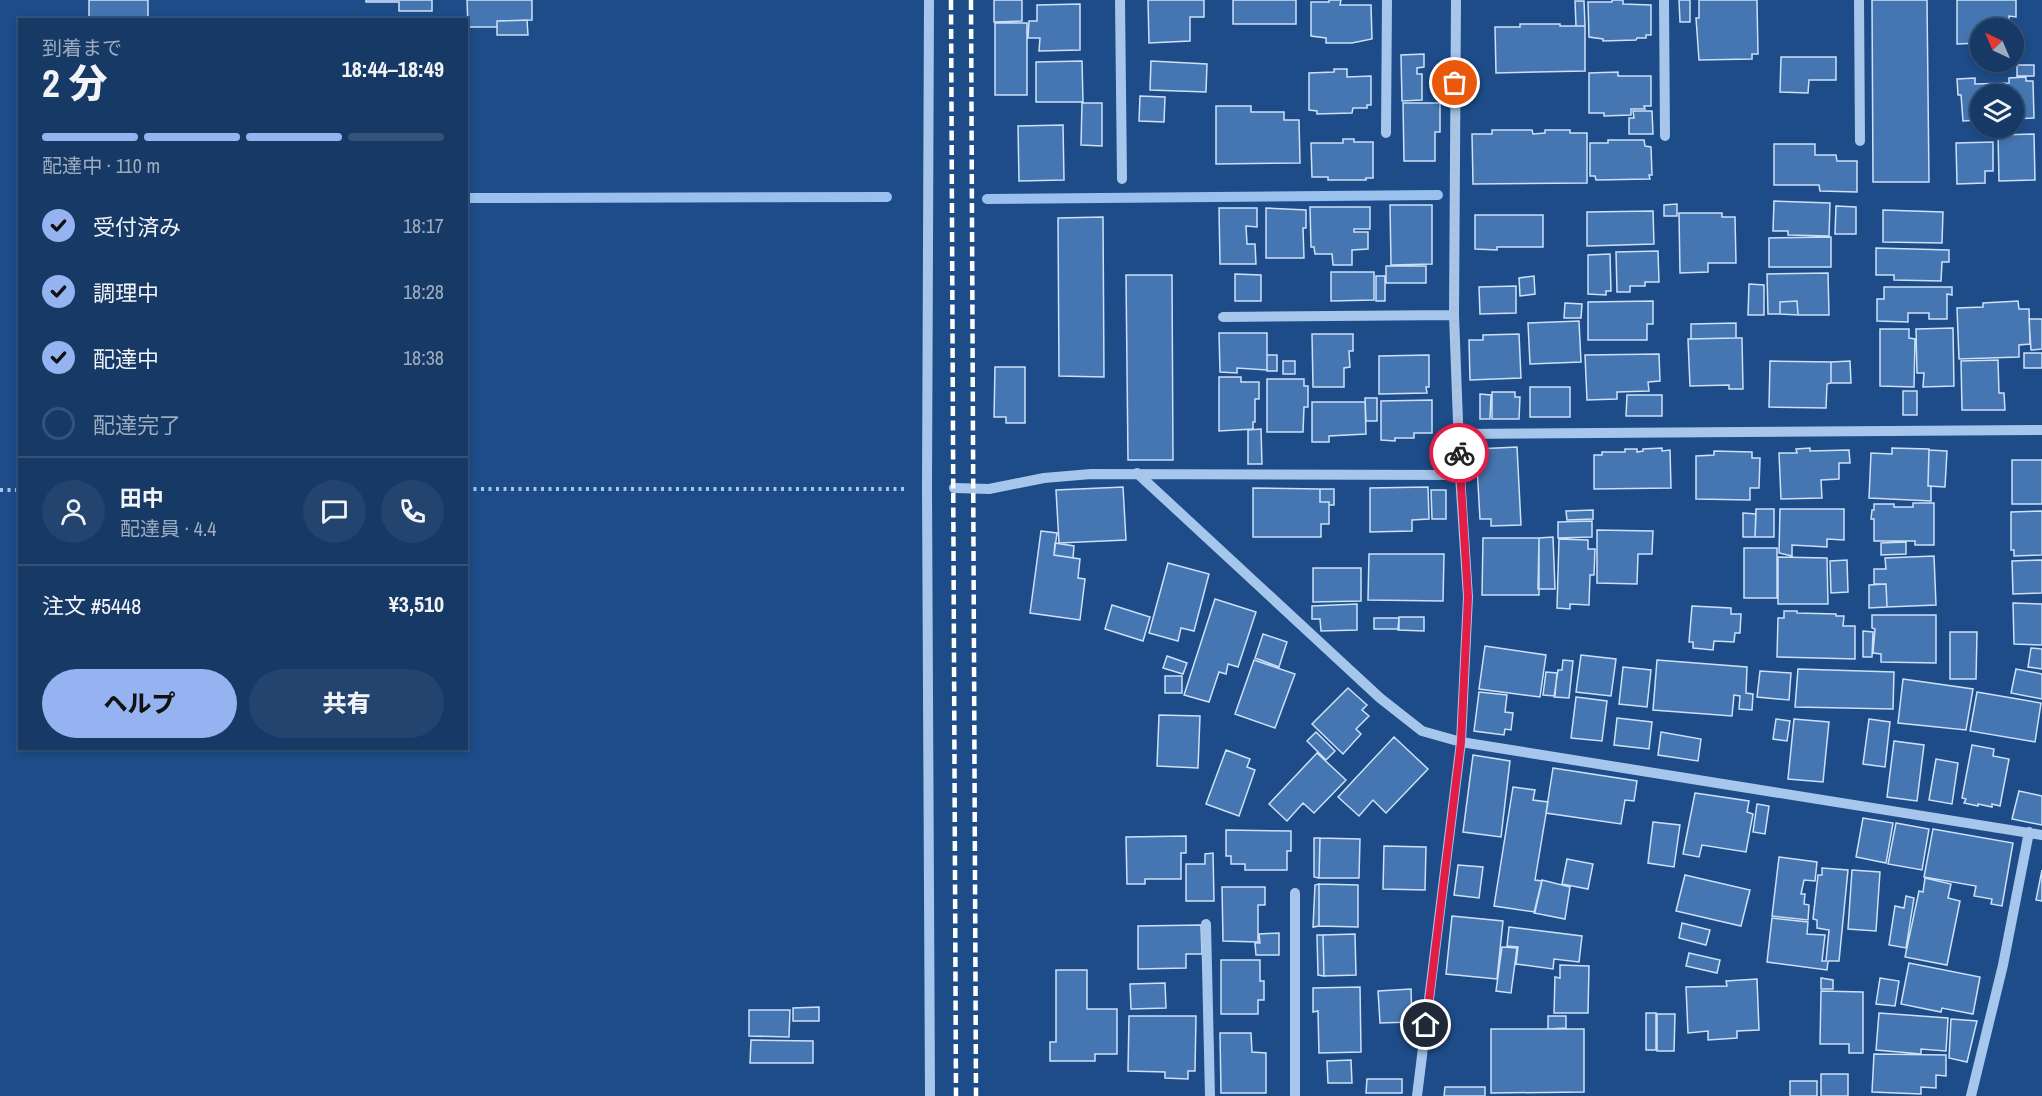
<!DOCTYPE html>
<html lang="ja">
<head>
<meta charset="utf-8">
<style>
	body { margin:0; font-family:"Archivo Narrow","Noto Sans JP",sans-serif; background:#23446f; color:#f1f3f6; height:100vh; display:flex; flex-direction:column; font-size:22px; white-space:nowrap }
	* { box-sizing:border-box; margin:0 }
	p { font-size:20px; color:#9eacbf }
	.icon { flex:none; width:33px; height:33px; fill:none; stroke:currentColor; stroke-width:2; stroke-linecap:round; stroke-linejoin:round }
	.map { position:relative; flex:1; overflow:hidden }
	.panel { position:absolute; left:18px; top:18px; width:450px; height:732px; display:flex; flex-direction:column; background:#163966; border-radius:0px; box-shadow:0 3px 9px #0003,0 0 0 2px #35537a }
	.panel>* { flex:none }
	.needle { width:39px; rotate:316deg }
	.fabs { position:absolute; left:1970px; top:18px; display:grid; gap:12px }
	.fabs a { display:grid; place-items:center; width:54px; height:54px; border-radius:50%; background:#163966; box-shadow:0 3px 9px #0003,0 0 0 2px #35537a; font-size:30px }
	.pin { position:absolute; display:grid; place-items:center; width:51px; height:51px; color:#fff; margin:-26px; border:3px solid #fff; border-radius:50%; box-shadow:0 2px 6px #0007 }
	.courier { position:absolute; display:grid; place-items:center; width:60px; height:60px; margin:-30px; border:4px solid #e11d48; border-radius:50%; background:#fff; color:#222; box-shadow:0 2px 8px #0007 }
	.summary em { font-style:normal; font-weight:800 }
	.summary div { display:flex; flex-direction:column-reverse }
	.summary { display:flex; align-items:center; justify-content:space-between; height:102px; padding:0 24px }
	h1 { font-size:39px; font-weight:800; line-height:45px }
	.bar { display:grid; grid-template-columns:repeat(4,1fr); gap:9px 6px; align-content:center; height:72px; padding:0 24px }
	.bar i { height:8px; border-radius:4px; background:#35537a }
	.bar .current { background:#95b2f1 }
	.bar p { grid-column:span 4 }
	.line { display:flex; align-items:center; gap:15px; padding:0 24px; border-top:2px solid #35537a }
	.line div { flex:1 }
	.round { display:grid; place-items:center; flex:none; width:63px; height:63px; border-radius:32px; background:#23446f }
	ol { padding:0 24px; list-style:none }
	li { display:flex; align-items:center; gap:18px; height:66px }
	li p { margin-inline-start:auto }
	li .icon { padding:6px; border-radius:50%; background:#95b2f1; color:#111; stroke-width:4 }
	li:last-child { color:#9eacbf }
	li i { width:33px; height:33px; border:3px solid #35537a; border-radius:50% }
	.cta { display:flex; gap:12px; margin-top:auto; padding:12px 24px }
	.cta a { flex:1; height:69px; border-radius:36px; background:#95b2f1; color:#111; font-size:24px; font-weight:800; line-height:69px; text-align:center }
	.cta a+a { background:#23446f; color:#f1f3f6 }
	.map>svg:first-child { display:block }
</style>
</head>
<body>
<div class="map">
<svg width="2042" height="1096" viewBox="0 0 2042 1096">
	<rect width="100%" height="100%" fill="#1d4c88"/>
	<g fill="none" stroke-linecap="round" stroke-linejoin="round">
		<!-- stream -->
		<path stroke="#9ac1ed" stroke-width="10" d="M466,198L887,197
			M987,199L1438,195"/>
	</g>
	<!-- building -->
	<path fill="#4676b1" stroke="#cce0f8" stroke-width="1.5" d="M89,0H148V20H89Z
		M366,0H432V11H399V2H366Z
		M467,0H532V20L497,21V27H468Z
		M994,0H1022V21L994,22Z
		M1148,0H1204V17H1190V41L1149,43Z
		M1233,0H1296V24H1233Z
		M1329,0H1341L1340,5H1371L1372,39L1352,43H1326V38L1311,36V2H1329Z
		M1612,0H1623V4L1651,5V35H1646V38H1637L1636,40L1603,41V39L1589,37L1588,2H1612Z
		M1679,0H1690V22H1680Z
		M1699,0H1757L1758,54H1752V59L1699,60L1696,18H1699Z
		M1872,0H1927L1929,182H1873Z
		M1957,0H2016V17L2009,16V28H1980V43L1957,44Z
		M1575,1H1584L1585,26H1576Z
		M1080,4V50L1039,51L1040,38H1028L1029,21H1037V5Z
		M527,20L528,35H497V21Z
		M995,23H1027V95H995Z
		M1520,24H1560V26H1585V71L1496,73L1495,27H1520Z
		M1424,54V67L1417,68V74H1422V100L1402,101L1401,55Z
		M1781,57H1836V80H1809L1808,93L1780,92Z
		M1082,61L1083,102H1036V62Z
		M1151,61L1207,64L1206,92L1150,90Z
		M2017,65H2034V76H2017Z
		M1334,69H1347V77L1371,76V105H1367V108H1353L1352,113L1317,114V111L1309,110V73L1334,72Z
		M1618,72V76H1651V106H1644L1645,109H1631V115L1604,116V113H1589V73Z
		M2026,77V81H2033L2034,118L2013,119V94H1980V120L1963,121L1961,95H1958L1957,79L1975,78V84L2009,83V78Z
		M1140,96L1165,97L1164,122L1139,121Z
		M1082,103H1102V146L1081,145Z
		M1403,103H1440V132H1435V161H1404Z
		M1216,106H1251V112H1284V120H1299L1300,163L1216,164Z
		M1633,111H1652L1653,134H1629V118H1634Z
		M1063,125L1064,180L1019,181L1018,126Z
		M1492,130H1532L1533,134L1545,133V130H1570V133H1587V183L1473,184L1472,134H1492Z
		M2034,134L2035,180L1999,181L1998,135Z
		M1343,139H1354V142H1373V178H1366V180H1328V177H1312L1311,143H1343Z
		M1608,140H1644L1645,146L1651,147L1652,175H1649L1650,179L1596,180L1595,176H1590V143H1608Z
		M1993,142V171H1985V183L1957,184L1956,143Z
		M1774,144H1815V155H1836L1837,161H1857V192L1820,191L1819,185H1774Z
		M1774,201L1830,203L1829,236L1788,235V231H1773Z
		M1677,204V216H1664V205Z
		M1390,205H1432V264L1391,265Z
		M1836,206L1856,207V234H1835Z
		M1310,207H1370V229H1354V232H1368V249L1352,250V265H1333L1332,254H1315L1314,247H1311Z
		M1219,208H1257V227L1246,226L1247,244H1255L1256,264H1220Z
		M1266,208L1306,210V228H1303L1304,258H1266Z
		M1883,210L1943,212L1942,243L1883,242Z
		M1653,211L1654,244L1587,246V212Z
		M1679,213H1722V217H1735L1736,263H1708V272L1680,273Z
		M1475,215H1543V247H1497V250L1475,249Z
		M1103,217L1104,377L1059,376L1058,218Z
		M1831,237V267H1769V238Z
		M1876,248L1949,250V262H1942L1941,281L1894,280V275H1876Z
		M1658,251L1659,282H1645V286H1630V292H1617L1616,252Z
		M1610,254L1611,291H1606V295L1588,294V255Z
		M1386,266H1426V283H1386Z
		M1331,272H1374V300L1331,301Z
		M1828,273L1829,315H1798L1797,301L1780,302V314H1768L1767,274Z
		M1235,274L1261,275V301H1235Z
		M1126,275H1172L1173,460H1128Z
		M1376,276H1385V301H1376Z
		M1534,276L1535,294L1520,296L1519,278Z
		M1749,284L1764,285V315H1748Z
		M1516,286V313L1480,314L1479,287Z
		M1884,287H1952V295L1947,294V319H1929V313H1908V322L1877,321V299H1884Z
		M1653,301V324H1647V340H1588V302Z
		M1797,301L1798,315L1780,314V302Z
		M2018,301L2019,309H2029L2030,344L2019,345V357L1959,359L1957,308L1983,307V303Z
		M1565,303L1582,304L1581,318H1564Z
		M2029,319H2042V349L2031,350Z
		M1579,321L1581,362L1530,364L1528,323Z
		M1736,323V338L1691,339V324Z
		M1953,328L1954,386L1923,387L1924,373H1917L1916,329Z
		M1880,329H1909V338L1915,339L1914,387L1880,386Z
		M1219,333H1267V370L1237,368V373L1220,372Z
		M1312,334H1353V351H1349L1350,367L1344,368V387H1313Z
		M1519,334L1521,378L1470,380L1469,340H1483V335Z
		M1736,338H1742L1743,389H1729V385L1690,386L1688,339Z
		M2024,353H2042V368H2024Z
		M1659,354L1660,381L1648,382L1649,391L1617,392V399L1587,400L1585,355Z
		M1267,355H1277V371H1267Z
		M1429,355V387H1426L1427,393L1379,394V356Z
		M1998,360L1999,393H2004L2005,410H1962L1961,361Z
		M1283,361H1295V374H1283Z
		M1770,361L1831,362V383L1827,384L1826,408L1769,407Z
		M1850,361L1851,383H1831V362Z
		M995,367H1025V423H1006V417H994Z
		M1219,377H1241V382H1259V399H1255V422H1253V429L1219,431Z
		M1267,379H1304V386H1308V407H1304L1303,432H1267Z
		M1530,387H1570V417H1530Z
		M1903,391H1917V415H1903Z
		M1492,392H1515V397H1520L1519,419H1492Z
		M1480,394L1491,395L1490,419H1480Z
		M1627,395H1662V416H1626Z
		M1365,398H1377V421H1366Z
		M1432,400V433H1414V438H1395V441L1381,440V401Z
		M1312,402H1365L1366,434L1329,436V442H1312Z
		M1261,429L1262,464H1248V430Z
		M1517,447L1521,525L1491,526V519H1480L1476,449Z
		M1662,448V451L1670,450L1671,488L1594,489V455H1602V452H1625V449H1637V452L1643,451V449Z
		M1810,448V451L1849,450L1850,463H1839V479L1821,480L1822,498L1781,499L1779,453H1797L1796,449Z
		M1892,448L1929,449L1928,486H1931V501L1869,498L1871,453L1892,454Z
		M1929,450L1947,451L1945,487L1928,486Z
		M1714,451L1752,452V458H1760L1759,488H1750V500L1696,499V456L1714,455Z
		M2012,460H2042V504H2012Z
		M1123,487L1126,540L1059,543L1056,490Z
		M1428,487L1429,519L1412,520V531L1370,532V488Z
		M1253,488L1320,489V502H1329V524H1321V537H1253Z
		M1320,489H1334V505H1329V502H1320Z
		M1431,490H1446V519H1432Z
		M1913,503H1934V545H1915V541H1874V519H1871L1872,510H1874V504H1894V507H1913Z
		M1756,509H1774V537H1755Z
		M1780,509H1844V540L1827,539V547L1792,545V556L1779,553Z
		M1593,510V519L1567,520L1566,511Z
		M2042,511V555L2014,556V550H2011V512Z
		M1743,513L1756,514L1755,537H1743Z
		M1592,521V537L1558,538V522Z
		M1597,530L1653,531L1652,554H1638L1637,584L1597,583Z
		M1041,531L1057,533L1054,555L1080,559L1078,578L1085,579L1080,620L1030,613Z
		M1553,537L1555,589H1538L1539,538Z
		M1483,538H1539V595H1482Z
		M1559,539L1588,540V549H1595L1594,575H1590L1589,605L1570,604V609L1557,608Z
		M1906,542V554L1881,555V543Z
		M1055,543L1074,546L1073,558L1054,555Z
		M1744,548H1777V598H1744Z
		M1369,554H1444L1443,601L1368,600Z
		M1934,556L1936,605L1887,607L1886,584H1874V569H1886L1885,558Z
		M1778,557L1827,558L1828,604H1778Z
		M1847,560L1848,592L1831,593L1830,561Z
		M2042,560V593L2013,594L2012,561Z
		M1168,563L1209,574L1194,631L1181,628L1178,641L1149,633Z
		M1313,568H1361V601L1313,602Z
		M1886,584L1887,607L1869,608V585Z
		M1215,599L1256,612L1238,667L1228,664L1226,674L1219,672L1209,702L1184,695Z
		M2013,603L2042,604V645L2014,644Z
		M1357,604V630L1321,631L1320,619H1312V606Z
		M1112,605L1150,617L1143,641L1105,629Z
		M1692,606L1731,608V614H1741L1740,633H1735L1734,642L1714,641L1713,650L1693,648V642H1689Z
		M1784,611H1797V613L1836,614V616H1844L1843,626H1855V659L1777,657L1778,618H1784Z
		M1872,615H1936V663L1881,662V654L1873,653L1875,629L1872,628Z
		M1399,617H1424V631L1398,630Z
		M1374,618H1399V629H1374Z
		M1863,631L1873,632L1872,657H1863Z
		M1950,632H1977L1976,679H1950Z
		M1263,634L1287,642L1279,667L1255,658Z
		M1485,646L1546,655L1540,697L1479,689Z
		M2031,648L2042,649V669L2028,667Z
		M1581,655L1616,659L1611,696L1576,692Z
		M1167,656L1187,663L1183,674L1163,668Z
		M1254,660L1295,674L1275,728L1235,714Z
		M1563,660L1573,661L1569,698L1554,697L1558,670H1562Z
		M1657,660L1747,667L1746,693L1753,694L1752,710L1739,709L1740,696L1734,695L1732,716L1653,710Z
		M1623,667L1651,670L1647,707L1619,704Z
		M1798,669L1894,672L1893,709L1795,707Z
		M2016,669L2042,674V699L2011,693Z
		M1760,671L1791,673L1789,700L1757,697Z
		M1546,672L1557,673L1555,696L1543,695Z
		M1165,676H1182V693H1165Z
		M1903,679L1973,689L1966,730L1898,723Z
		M1348,688L1367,705L1362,710L1369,716L1356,729L1361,734L1343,754L1312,724Z
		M1479,692L1507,695L1505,712L1513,713L1511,730L1505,729L1504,735L1474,731Z
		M1977,692L2041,703L2035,742L1970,731Z
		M1576,697L1607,701L1602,741L1571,738Z
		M1159,715L1200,716L1198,768L1157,766Z
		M1617,718L1652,722L1649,749L1614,745Z
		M1776,719L1790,721L1787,741L1773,739Z
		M1794,719L1829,722L1823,782L1788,779Z
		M1869,719L1890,722L1885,767L1863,764Z
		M1316,732L1335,751L1326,760L1307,741Z
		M1661,732L1701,739L1698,761L1658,755Z
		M1394,737L1428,769L1386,813L1373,800L1359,816L1338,797Z
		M1894,741L1924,745L1917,801L1887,797Z
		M1972,745L1994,749L1993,756L2009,759L2000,806L1992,804V807L1978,804V806L1964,803L1966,799L1962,798Z
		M1226,750L1250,759L1247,767L1255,770L1239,816L1206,804Z
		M1317,753L1346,780L1314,813L1303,803L1287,821L1269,804Z
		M1473,755L1510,761L1501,837L1463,832Z
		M1936,759L1958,763L1952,804L1929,800Z
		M1553,768L1637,781L1634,801L1625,800L1621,824L1546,813Z
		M1513,787L1535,790L1533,800L1548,802L1535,880L1542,881L1535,912L1494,906Z
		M2019,791L2042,796V825L2012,819Z
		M1695,793L1749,801L1747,812L1753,814L1746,852L1702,845L1699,857L1683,854Z
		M1757,804L1769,806L1765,834L1753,832Z
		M1863,818L1893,823L1886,863L1856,857Z
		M1653,822L1680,825L1674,867L1648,863Z
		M1896,823L1929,829L1922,870L1888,864Z
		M1933,829L2013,843L2002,906L1991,904L1992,899L1974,896L1976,886L1924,877Z
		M1226,830L1291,831V851H1287V870H1245V864H1231V856H1226Z
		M1186,836V853H1181V879H1145V884H1127L1126,837Z
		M1314,838H1320L1319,878L1314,877Z
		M1320,838L1360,839L1359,878H1319Z
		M1384,846L1426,847L1425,890L1383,889Z
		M1213,853L1214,901H1186V864H1205V854Z
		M1779,857L1817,862L1815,881L1804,880L1801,894H1805L1804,904L1809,905L1808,920L1772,916Z
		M1567,859L1593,864L1588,889L1562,884Z
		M1458,865L1483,867L1479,898L1454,895Z
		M1822,868L1848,870L1839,961H1828L1827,970L1767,962L1772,918L1808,922L1807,934L1825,935L1822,961H1826L1829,930L1817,928V920L1813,919L1818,875H1822Z
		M1852,870L1880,872L1876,931L1848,929Z
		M2042,870V901L2036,900Z
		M1685,875L1750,890L1741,926L1676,911Z
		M1925,878L1951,884L1948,898L1960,901L1947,965L1905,957L1919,891L1923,892Z
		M1542,880L1570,887L1565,919L1534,913Z
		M1319,884V926L1313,927L1315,885Z
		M1319,884L1358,885V927L1319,926Z
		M1222,887H1265V905H1258V942L1223,941Z
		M1906,896L1914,898L1906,948L1889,945L1895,906L1904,908Z
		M1452,916L1503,921L1497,979L1446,974Z
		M1682,923L1710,930L1706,945L1679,938Z
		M1201,925L1202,954H1186V968L1138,969V926Z
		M1509,927L1582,936L1579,962L1554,959L1553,969L1516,964L1518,947L1507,946Z
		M1279,933V955H1256L1255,943H1260L1259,934Z
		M1355,934L1356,975L1324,976L1323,935Z
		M1317,935H1323L1324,976L1318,975Z
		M1502,947L1517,948L1511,993L1496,991Z
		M1689,953L1720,960L1717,973L1686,966Z
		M1221,960H1260V981H1264V1000H1258V1014H1221Z
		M1909,963L1980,977L1973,1014L1942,1008L1941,1012L1901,1004Z
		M1560,965L1589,966L1588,1013H1554L1555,977L1560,978Z
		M1056,970H1087V1009H1117V1054H1095V1061H1050V1042H1056Z
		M1821,978L1833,980V989H1821Z
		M1880,978L1899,981L1895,1006L1876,1004Z
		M1757,979L1759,1030L1737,1031V1038L1708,1040V1031L1688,1033L1686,987L1727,986L1726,981Z
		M1165,983L1166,1008L1131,1009L1130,984Z
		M1360,987L1361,1052L1319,1053L1318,1011L1313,1012V988Z
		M1411,989L1412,1022L1380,1023L1378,991Z
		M1821,991L1863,992V1053H1849V1044H1820Z
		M819,1007V1021H793V1008Z
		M749,1010H790L789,1037L749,1036Z
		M1646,1013H1656V1050H1646Z
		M1879,1013L1948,1018L1946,1051L1921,1049V1054L1876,1050Z
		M1657,1014H1675L1674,1051H1657Z
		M1129,1016H1196L1195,1071H1188V1079L1165,1078V1072L1128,1071Z
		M1548,1016H1566V1028L1548,1029Z
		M1951,1019L1977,1021L1967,1062L1949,1058Z
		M1491,1029H1584V1092L1491,1093Z
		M1220,1033H1251L1252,1052L1266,1053V1093H1221Z
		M751,1040L813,1041V1063H750Z
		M1874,1054L1946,1055V1076L1936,1075V1088L1921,1087V1094L1872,1092Z
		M1351,1060L1352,1083H1328L1327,1061Z
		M1821,1074H1848V1096H1821Z
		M1367,1079H1402V1093H1366Z
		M1790,1081H1817V1096H1790Z
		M1445,1087H1485V1096H1444Z"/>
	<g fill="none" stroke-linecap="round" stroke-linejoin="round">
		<!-- path -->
		<path stroke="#a7c6eb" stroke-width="4" stroke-dasharray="3 4.5" stroke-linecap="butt" d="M466,489H907
			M0,490H20"/>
		<!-- minor -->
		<path stroke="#a7c6eb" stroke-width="10" d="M929,0L927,489L930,1096
			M1120,0L1122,179
			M1664,0L1665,136
			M1859,0L1860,141
			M1386,133L1387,0
			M1223,317L1454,315
			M1459,434L2042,430
			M1137,473L1380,698L1422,731L1461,742L2042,835
			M954,488L989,489L1044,478L1091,474L1460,475
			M1295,893V1096
			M1206,924L1210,1096
			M1417,1096L1461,742L1468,597L1460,475L1454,315L1456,0
			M1971,1096L2003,965L2029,832"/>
		<!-- rail -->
		<path stroke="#fff" stroke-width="4.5" stroke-dasharray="10 4.5" stroke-linecap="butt" d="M951,0L956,1096
			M971,0L976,1096"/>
	</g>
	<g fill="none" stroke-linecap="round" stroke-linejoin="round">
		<!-- done -->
		<path stroke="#b0c0d5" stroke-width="6" stroke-dasharray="0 10.8" d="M1455,83L1454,315L1459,453"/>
		<!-- route -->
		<path stroke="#e11d48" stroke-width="8" d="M1426,1025L1461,742L1468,597L1459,453"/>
	</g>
</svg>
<div class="fabs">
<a><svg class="needle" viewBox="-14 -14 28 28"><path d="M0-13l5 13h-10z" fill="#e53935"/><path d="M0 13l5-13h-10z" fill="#9eacbf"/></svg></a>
<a><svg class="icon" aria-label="layers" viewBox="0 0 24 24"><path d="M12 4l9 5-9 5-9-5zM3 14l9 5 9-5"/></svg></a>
</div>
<div class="pin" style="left:1455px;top:83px;background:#ea580c"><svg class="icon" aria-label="bag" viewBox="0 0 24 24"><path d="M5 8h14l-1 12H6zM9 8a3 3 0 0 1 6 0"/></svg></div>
<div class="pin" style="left:1426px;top:1025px;background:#1f2937"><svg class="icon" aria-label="home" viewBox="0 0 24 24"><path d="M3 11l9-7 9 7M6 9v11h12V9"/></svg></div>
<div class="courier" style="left:1459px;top:453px"><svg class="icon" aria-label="bike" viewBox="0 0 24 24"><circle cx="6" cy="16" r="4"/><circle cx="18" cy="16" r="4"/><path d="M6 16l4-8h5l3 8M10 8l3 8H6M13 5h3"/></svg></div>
<section class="panel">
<div class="summary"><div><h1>2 分</h1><p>到着まで</p></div><em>18:44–18:49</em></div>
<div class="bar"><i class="current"></i><i class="current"></i><i class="current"></i><i></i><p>配達中 · 110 m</p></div>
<ol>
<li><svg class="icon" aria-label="check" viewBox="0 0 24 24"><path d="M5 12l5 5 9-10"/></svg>受付済み<p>18:17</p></li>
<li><svg class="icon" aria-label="check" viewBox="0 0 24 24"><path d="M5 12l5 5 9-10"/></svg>調理中<p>18:28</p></li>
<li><svg class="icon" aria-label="check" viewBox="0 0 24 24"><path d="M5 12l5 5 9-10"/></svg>配達中<p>18:38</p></li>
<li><i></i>配達完了</li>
</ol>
<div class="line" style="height:108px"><a class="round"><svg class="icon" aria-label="person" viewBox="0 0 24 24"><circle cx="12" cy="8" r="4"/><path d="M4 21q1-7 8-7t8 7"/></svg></a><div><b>田中</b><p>配達員 · 4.4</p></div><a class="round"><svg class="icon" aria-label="chat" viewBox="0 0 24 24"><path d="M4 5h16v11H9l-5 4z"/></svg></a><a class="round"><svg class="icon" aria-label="phone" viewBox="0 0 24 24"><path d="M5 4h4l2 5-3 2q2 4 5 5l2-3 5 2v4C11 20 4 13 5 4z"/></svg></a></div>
<div class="line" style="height:78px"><div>注文 #5448</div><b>¥3,510</b></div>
<div class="cta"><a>ヘルプ</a><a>共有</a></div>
</section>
</div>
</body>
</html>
